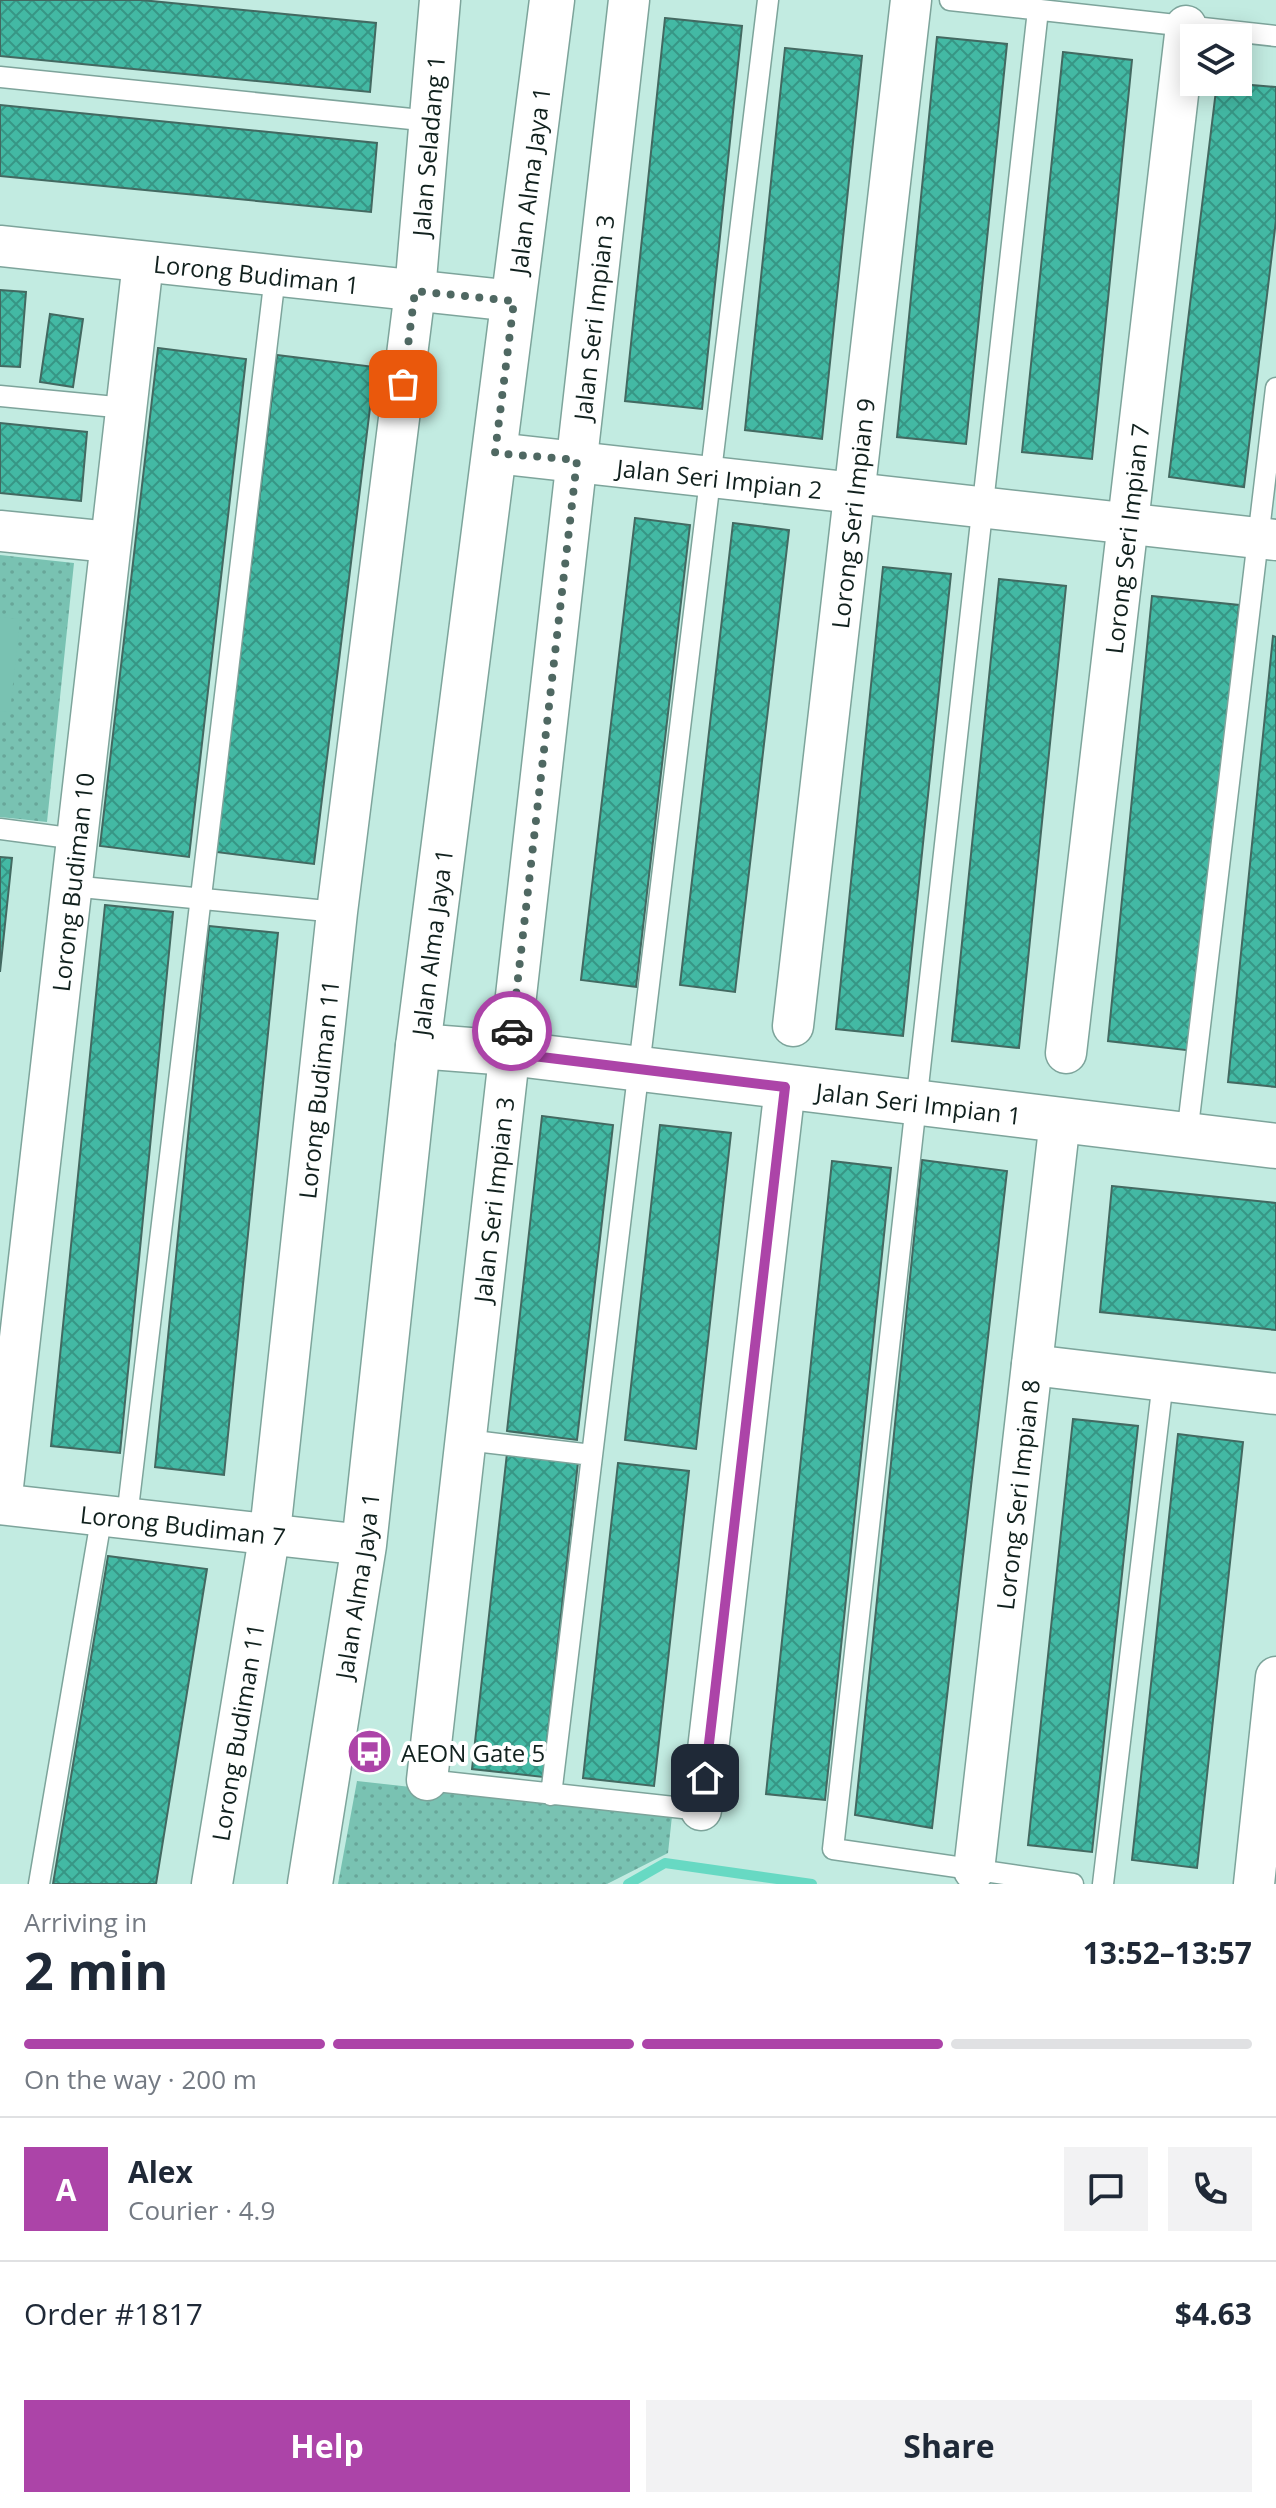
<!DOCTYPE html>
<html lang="en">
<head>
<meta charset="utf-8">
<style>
	body { margin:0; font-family:"Open Sans",sans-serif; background:#f2f2f3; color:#1f2937; height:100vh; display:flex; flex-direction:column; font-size:30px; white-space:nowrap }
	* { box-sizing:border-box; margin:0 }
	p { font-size:26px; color:#747a83 }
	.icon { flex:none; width:44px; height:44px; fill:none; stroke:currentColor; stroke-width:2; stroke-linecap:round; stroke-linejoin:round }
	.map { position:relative; height:1884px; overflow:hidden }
	.drawer { display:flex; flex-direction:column; background:#fff; flex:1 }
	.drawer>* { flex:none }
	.buttons { position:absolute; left:1180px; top:24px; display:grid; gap:16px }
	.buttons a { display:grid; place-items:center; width:72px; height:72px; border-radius:0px; background:#fff; box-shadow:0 4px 20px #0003; font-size:40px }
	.pin { position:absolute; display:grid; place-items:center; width:68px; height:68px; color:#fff; margin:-34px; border-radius:16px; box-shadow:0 4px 12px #0006 }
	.courier { position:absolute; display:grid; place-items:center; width:80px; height:80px; margin:-40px; border:6px solid #ac44a8; border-radius:50%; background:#fff; color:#222; box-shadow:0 2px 10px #0007 }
	.headline em { font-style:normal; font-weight:700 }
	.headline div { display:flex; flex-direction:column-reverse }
	.headline { display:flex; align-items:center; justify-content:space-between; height:136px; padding:0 24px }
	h1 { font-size:52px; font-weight:700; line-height:60px }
	.bar { display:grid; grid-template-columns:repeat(4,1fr); gap:12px 8px; align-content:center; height:96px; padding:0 24px }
	.bar i { height:10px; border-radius:6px; background:#e0e1e3 }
	.bar .current { background:#ac44a8 }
	.bar p { grid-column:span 4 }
	.line { display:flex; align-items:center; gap:20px; padding:0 24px; border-top:2px solid #e0e1e3 }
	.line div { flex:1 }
	.round { display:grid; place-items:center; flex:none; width:84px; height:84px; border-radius:0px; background:#f2f2f3 }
	.primary-button { display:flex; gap:16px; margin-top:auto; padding:16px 24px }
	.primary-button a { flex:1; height:92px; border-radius:0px; background:#ac44a8; color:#fff; font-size:32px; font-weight:700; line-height:92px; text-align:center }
	.primary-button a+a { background:#f2f2f3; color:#1f2937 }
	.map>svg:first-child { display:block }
</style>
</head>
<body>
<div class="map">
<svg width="1276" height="1884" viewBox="0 0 1276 1884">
	<defs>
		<pattern id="park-dots" width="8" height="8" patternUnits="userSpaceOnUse" patternTransform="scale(2)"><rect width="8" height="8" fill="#79c2b2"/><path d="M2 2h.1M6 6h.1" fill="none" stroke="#68a699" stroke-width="1.8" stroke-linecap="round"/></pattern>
		<pattern id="building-cross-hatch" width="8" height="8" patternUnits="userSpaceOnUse" patternTransform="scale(2)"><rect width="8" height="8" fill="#43b9a4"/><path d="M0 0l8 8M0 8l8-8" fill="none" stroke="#379685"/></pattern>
	</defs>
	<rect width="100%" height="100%" fill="#c2ebe1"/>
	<!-- park -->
	<path fill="url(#park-dots)" d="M0,555L74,563L47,822L0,817Z
		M357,1781L672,1816L668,1853L607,1884H338Z"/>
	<!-- garden -->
	<path fill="#79c2b2" d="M0,617L20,619L10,712L0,711Z"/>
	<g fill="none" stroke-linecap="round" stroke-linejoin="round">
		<!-- stream -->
		<path stroke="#67d9c3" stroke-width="10" d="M628,1884L665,1863L812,1884"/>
	</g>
	<!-- building -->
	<path fill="url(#building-cross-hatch)" stroke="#436961" stroke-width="2" d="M0,0H141L376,23L370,92L0,56Z
		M665,18L742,26L702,409L625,401Z
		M937,37L1007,44L966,444L897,437Z
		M785,48L862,56L822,439L745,430Z
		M1063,52L1132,60L1092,459L1022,452Z
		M1217,82L1276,87V220L1244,487L1169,477Z
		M0,105L377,143L371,212L0,176Z
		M0,290L26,292L20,367L0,366Z
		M50,314L83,319L73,387L40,382Z
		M158,348L246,359L189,857L100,846Z
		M277,355L375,367L314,864L216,852Z
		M0,423L87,432L81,501L0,493Z
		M635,518L690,525L636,987L581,980Z
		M733,523L789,530L735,992L680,985Z
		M883,567L951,574L903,1036L836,1029Z
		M999,579L1066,586L1019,1048L952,1041Z
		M1152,596L1239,605L1194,1051L1108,1041Z
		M1273,636L1276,637V1087L1228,1082Z
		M0,857L12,858L0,972Z
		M105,905L173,912L120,1453L51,1446Z
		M209,926L278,933L224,1475L155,1467Z
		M542,1116L613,1125L577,1440L507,1431Z
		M660,1125L731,1133L696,1449L625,1440Z
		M922,1160L1007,1171L932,1828L855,1815Z
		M832,1161L891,1168L825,1800L766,1794Z
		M1112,1186L1276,1203V1330L1100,1312Z
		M1073,1419L1138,1426L1092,1852L1028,1845Z
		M1178,1434L1243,1442L1197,1868L1132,1860Z
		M507,1453L578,1462L543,1777L472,1769Z
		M618,1463L689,1471L654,1786L583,1778Z
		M108,1556L207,1569L156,1884H53Z"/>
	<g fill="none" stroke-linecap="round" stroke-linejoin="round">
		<defs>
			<path id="service" d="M950,0L1276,36
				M1038,10L833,1849L1073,1884
				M0,77L431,121
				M0,396L126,408
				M0,829L77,839
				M71,886L337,912
				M1187,1135L1276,388
				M466,1440L592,1455
				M127,1517L275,276
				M427,1780L701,1810
				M551,1795L768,0
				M39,1884L102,1514
				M1103,1884L1163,1381"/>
			<g id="minor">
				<path id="s1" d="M0,246L514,301"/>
				<path id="s2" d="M495,453L1276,540"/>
				<path d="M0,531L110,542"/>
				<path id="s3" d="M793,1026L911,0"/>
				<path id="s4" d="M1066,1053L1186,26"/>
				<path d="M1032,1365L1276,1394"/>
				<path id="s5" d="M0,1504L364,1545"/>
				<path id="s6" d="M1,1504L143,262"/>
				<path id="s7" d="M427,1780L629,0"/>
				<path d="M701,1810L785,1087"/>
				<path id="s8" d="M974,1870L1060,1120"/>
				<path id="s9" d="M212,1884L270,1532L337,912L415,291L440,0"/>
				<path d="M1254,1884L1276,1677"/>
			</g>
			<g id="tertiary">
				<path id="s10" d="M418,1046L509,1053L1276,1146"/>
				<path id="s11" d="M310,1884L364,1545L418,1046L552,0"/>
			</g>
		</defs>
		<!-- service casing -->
		<use href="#service" stroke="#7da49b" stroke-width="23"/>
		<!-- minor casing -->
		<use href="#minor" stroke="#7da49b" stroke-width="43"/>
		<!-- tertiary casing -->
		<use href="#tertiary" stroke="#7da49b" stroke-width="47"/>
		<!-- service -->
		<use href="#service" stroke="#fff" stroke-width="20"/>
		<!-- minor -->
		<use href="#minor" stroke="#fff" stroke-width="40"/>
		<!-- tertiary -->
		<use href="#tertiary" stroke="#fff" stroke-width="44"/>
	</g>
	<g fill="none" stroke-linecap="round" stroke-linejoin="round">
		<!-- done -->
		<path stroke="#4f6862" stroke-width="8" stroke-dasharray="0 14.4" d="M403,384L415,291L514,301L495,453L577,460L512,1031"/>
		<!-- route -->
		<path stroke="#ac44a8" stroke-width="10" d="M512,1031L509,1053L785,1087L705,1778"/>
	</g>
	<!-- icons -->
	<defs>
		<symbol id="bus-disc" viewBox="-11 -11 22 22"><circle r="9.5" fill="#ac44a8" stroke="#fff"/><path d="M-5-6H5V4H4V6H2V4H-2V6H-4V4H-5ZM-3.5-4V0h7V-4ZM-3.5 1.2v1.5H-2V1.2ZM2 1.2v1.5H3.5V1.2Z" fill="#fff"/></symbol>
	</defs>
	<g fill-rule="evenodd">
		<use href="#bus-disc" x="344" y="1726" width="51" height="51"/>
	</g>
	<g text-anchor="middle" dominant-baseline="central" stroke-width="8" stroke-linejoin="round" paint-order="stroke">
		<!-- street labels -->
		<g font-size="24" fill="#11211e" stroke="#fff">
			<text stroke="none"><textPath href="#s9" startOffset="1752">Jalan Seladang 1</textPath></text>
			<text stroke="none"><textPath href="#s11" startOffset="1718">Jalan Alma Jaya 1</textPath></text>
			<text stroke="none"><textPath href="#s1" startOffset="258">Lorong Budiman 1</textPath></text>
			<text stroke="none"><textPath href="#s7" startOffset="1472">Jalan Seri Impian 3</textPath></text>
			<text stroke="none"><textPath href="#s2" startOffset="226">Jalan Seri Impian 2</textPath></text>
			<text stroke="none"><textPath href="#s3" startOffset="516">Lorong Seri Impian 9</textPath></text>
			<text stroke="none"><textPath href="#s4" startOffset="518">Lorong Seri Impian 7</textPath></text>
			<text stroke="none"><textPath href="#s6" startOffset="626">Lorong Budiman 10</textPath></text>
			<text stroke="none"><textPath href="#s11" startOffset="950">Jalan Alma Jaya 1</textPath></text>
			<text stroke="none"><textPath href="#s9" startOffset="802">Lorong Budiman 11</textPath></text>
			<text stroke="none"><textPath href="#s10" startOffset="504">Jalan Seri Impian 1</textPath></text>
			<text stroke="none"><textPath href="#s7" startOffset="584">Jalan Seri Impian 3</textPath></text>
			<text stroke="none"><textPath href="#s8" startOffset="378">Lorong Seri Impian 8</textPath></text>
			<text stroke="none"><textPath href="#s5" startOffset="184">Lorong Budiman 7</textPath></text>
			<text stroke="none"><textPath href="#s11" startOffset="302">Jalan Alma Jaya 1</textPath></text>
			<text stroke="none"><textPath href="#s9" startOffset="154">Lorong Budiman 11</textPath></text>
		</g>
		<!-- poi labels -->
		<g font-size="24" fill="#11211e" stroke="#fff" text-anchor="start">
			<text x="401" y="1752">AEON Gate 5</text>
		</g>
	</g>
</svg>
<div class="buttons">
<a><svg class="icon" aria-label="layers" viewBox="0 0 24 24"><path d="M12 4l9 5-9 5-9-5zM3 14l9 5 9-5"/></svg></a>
</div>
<div class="pin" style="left:403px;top:384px;background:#ea580c"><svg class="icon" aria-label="bag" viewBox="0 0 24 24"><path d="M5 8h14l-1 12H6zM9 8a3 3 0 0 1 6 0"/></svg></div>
<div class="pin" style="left:705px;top:1778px;background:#1f2937"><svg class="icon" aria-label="home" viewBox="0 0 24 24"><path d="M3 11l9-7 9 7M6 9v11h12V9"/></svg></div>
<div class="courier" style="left:512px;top:1031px"><svg class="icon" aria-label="car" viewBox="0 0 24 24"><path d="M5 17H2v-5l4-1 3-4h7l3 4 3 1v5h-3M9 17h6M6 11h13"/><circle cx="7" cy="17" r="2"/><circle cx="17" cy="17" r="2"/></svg></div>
</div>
<section class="drawer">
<div class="headline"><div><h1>2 min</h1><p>Arriving in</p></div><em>13:52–13:57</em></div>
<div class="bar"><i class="current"></i><i class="current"></i><i class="current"></i><i></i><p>On the way · 200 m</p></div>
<div class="line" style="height:144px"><b class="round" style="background:#ac44a8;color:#fff">A</b><div><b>Alex</b><p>Courier · 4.9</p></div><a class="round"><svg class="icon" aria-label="chat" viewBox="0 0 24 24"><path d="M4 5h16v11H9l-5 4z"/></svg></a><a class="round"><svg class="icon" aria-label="phone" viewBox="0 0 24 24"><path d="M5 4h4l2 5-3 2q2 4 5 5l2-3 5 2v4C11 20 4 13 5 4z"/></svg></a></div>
<div class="line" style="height:104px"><div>Order #1817</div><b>$4.63</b></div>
<div class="primary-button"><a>Help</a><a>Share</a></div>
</section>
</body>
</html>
